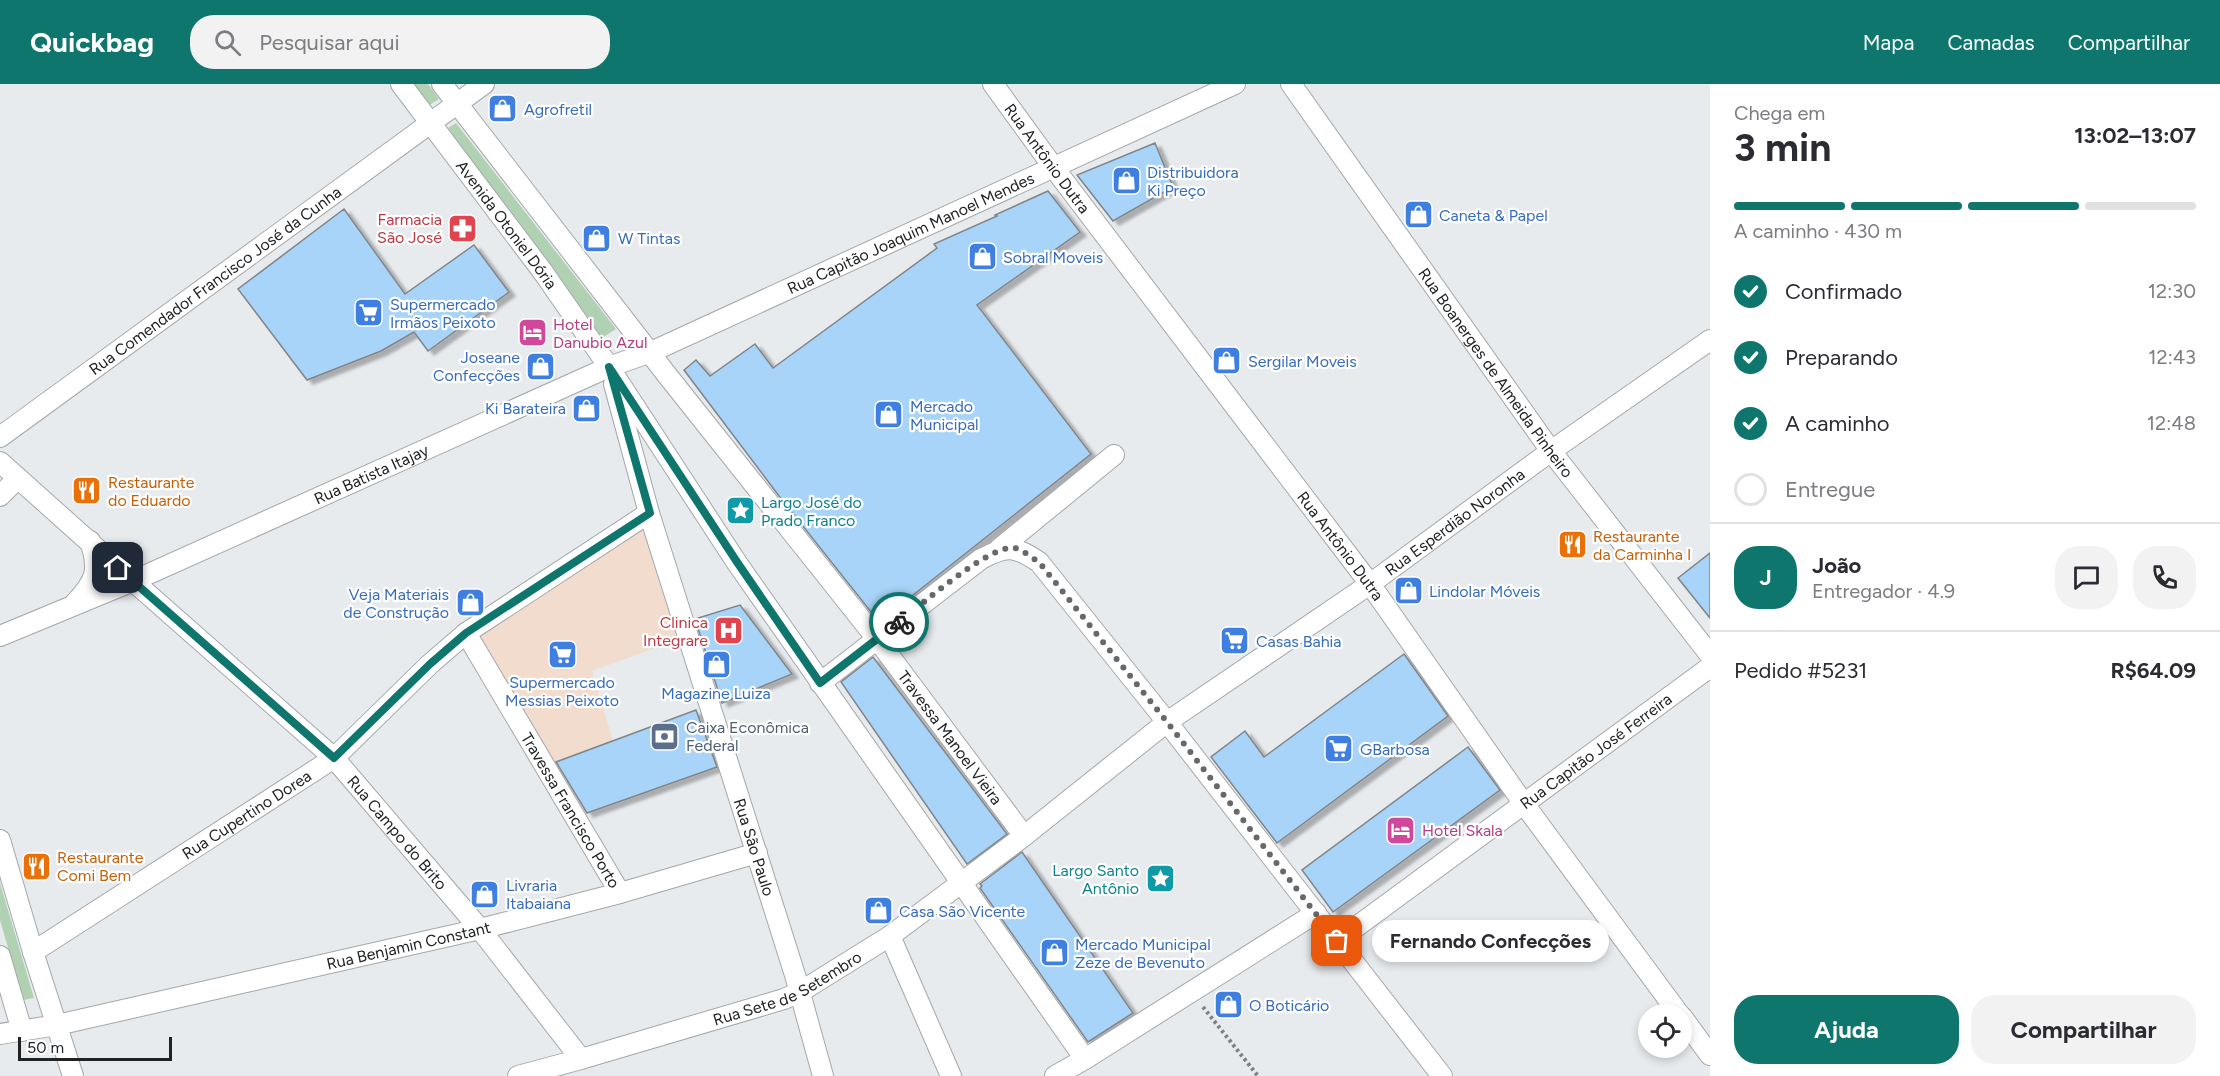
<!DOCTYPE html>
<html lang="pt">
<head>
<meta charset="utf-8">
<style>
	body { margin:0; font-family:Figtree,sans-serif; background:#f2f2f3; color:#2b2b33; height:100vh; display:flex; flex-direction:column; font-size:22px; white-space:nowrap }
	* { box-sizing:border-box; margin:0 }
	p { font-size:20px; color:#7c7c81 }
	.icon { flex:none; width:33px; height:33px; fill:none; stroke:currentColor; stroke-width:2; stroke-linecap:round; stroke-linejoin:round }
	.map { position:relative; flex:1; overflow:hidden }
	.side { display:flex; flex-direction:column; background:#fff; width:510px }
	.side>* { flex:none }
	.buttons { position:absolute; left:1638px; top:920px; display:grid; gap:12px }
	.buttons a { display:grid; place-items:center; width:54px; height:54px; border-radius:50%; background:#fff; box-shadow:0 3px 9px #0003; font-size:30px }
	.scale { position:absolute; left:18px; bottom:15px; width:154px; box-sizing:border-box; padding-left:6px; border:3px solid #212223; border-top:0; font-size:16px; line-height:21px; white-space:nowrap; color:#212223; -webkit-text-stroke:4px #fff; paint-order:stroke }
	.pin { position:absolute; display:grid; place-items:center; width:51px; height:51px; color:#fff; margin:-26px; border-radius:12px; box-shadow:0 3px 9px #0006 }
	.courier { position:absolute; display:grid; place-items:center; width:60px; height:60px; margin:-30px; border:4px solid #0f766e; border-radius:50%; background:#fff; color:#222; box-shadow:0 2px 8px #0007 }
	.bubble { position:absolute; height:42px; border-radius:21px; background:#fff; box-shadow:0 3px 9px #0003; font-size:20px; font-weight:700; line-height:42px; text-align:center }
	.head em { font-style:normal; font-weight:700 }
	.head div { display:flex; flex-direction:column-reverse }
	.head { display:flex; align-items:center; justify-content:space-between; height:102px; padding:0 24px }
	h1 { font-size:39px; font-weight:700; line-height:45px }
	.bar { display:grid; grid-template-columns:repeat(4,1fr); gap:9px 6px; align-content:center; height:72px; padding:0 24px }
	.bar i { height:8px; border-radius:4px; background:#e1e1e2 }
	.bar .current { background:#0f766e }
	.bar p { grid-column:span 4 }
	.line { display:flex; align-items:center; gap:15px; padding:0 24px; border-top:2px solid #e1e1e2 }
	.line div { flex:1 }
	.round { display:grid; place-items:center; flex:none; width:63px; height:63px; border-radius:24px; background:#f2f2f3 }
	ol { padding:0 24px; list-style:none }
	li { display:flex; align-items:center; gap:18px; height:66px }
	li p { margin-inline-start:auto }
	li .icon { padding:6px; border-radius:50%; background:#0f766e; color:#fff; stroke-width:4 }
	li:last-child { color:#7c7c81 }
	li i { width:33px; height:33px; border:3px solid #e1e1e2; border-radius:50% }
	.primary-button { display:flex; gap:12px; margin-top:auto; padding:12px 24px }
	.primary-button a { flex:1; height:69px; border-radius:24px; background:#0f766e; color:#fff; font-size:24px; font-weight:700; line-height:69px; text-align:center }
	.primary-button a+a { background:#f2f2f3; color:#2b2b33 }
	header { display:flex; align-items:center; gap:36px; box-sizing:border-box; height:84px; padding:0 30px; background:#0f766e; color:#fff }
	header strong { font-size:28px }
	nav { display:flex; gap:33px; margin-inline-start:auto; font-size:21px }
	.search { width:420px; height:54px; background:#f2f2f3; display:flex; align-items:center; gap:15px; box-sizing:border-box; padding:0 21px; border-radius:24px; color:#7c7c81; font-size:22px }
	main { display:flex; flex:1; min-height:0 }
	.map>svg:first-child { display:block }
</style>
</head>
<body>
<header>
<strong>Quickbag</strong>
<div class="search"><svg class="icon" aria-label="search" viewBox="0 0 24 24"><circle cx="10" cy="10" r="6"/><path d="M15 15l6 6"/></svg>Pesquisar aqui</div>
<nav><a>Mapa</a><a>Camadas</a><a>Compartilhar</a></nav>
</header>
<main>
<div class="map">
<svg width="1710" height="992" viewBox="0 0 1710 992">
	<defs>
		<filter id="shadow"><feDropShadow dx="6" dy="4" stdDeviation="1.5" flood-color="#0004"/></filter>
	</defs>
	<rect width="100%" height="100%" fill="#e8ebee"/>
	<!-- commercial -->
	<path fill="#f1dcce" d="M645,441L682,554L592,587L613,657L554,679L476,550Z"/>
	<!-- green -->
	<path fill="#b1d2b2" d="M413,0H428L439,15L428,22Z
		M456,39L616,245L602,254L448,44Z
		M0,799L34,914L23,916L0,836Z"/>
	<!-- building -->
	<path fill="#a7d4f8" stroke="#828588" stroke-width="1.5" filter="url(#shadow)" d="M1155,59L1173,103L1113,137L1077,91Z
		M1048,107L1080,148L977,221L1091,370L879,538L779,412L684,286L696,276L710,292L755,260L773,284L937,164L934,160L997,132L995,131Z
		M344,125L405,210L474,161L509,208L428,267L414,248L381,267L307,296L238,205Z
		M1710,469V534L1678,494Z
		M740,521L792,590L722,619L695,535Z
		M1404,570L1448,632L1277,759L1211,673L1245,647L1264,673Z
		M873,573L1007,750L967,780L841,598Z
		M696,626L717,683L587,729L556,678Z
		M1468,663L1500,706L1333,828L1302,786Z
		M1022,768L1133,929L1088,958L980,804L982,802L980,800Z"/>
	<g fill="none" stroke-linecap="round" stroke-linejoin="round">
		<defs>
			<g id="minor">
				<path id="s1" d="M401,0L543,188L609,283L737,479L1085,975"/>
				<path id="s2" d="M442,0L667,291L877,555L1024,752"/>
				<path id="s3" d="M993,0L1054,84L1370,500L1524,720L1679,930"/>
				<path id="s4" d="M1291,0L1551,367L1710,571"/>
				<path id="s5" d="M614,300L649,429L795,891L823,992"/>
				<path id="s6" d="M0,353L484,0"/>
				<path id="s7" d="M0,378L133,497L334,674L480,845L581,975"/>
				<path d="M0,412L18,394"/>
				<path d="M999,465L1114,371"/>
				<path d="M75,519C96,497 100,486 90,457"/>
				<path id="s8" d="M466,549L620,809"/>
				<path id="s9" d="M0,552L133,497L609,283L651,268L1235,0"/>
				<path d="M820,599L981,475C1007,461 1015,462 1039,478L1167,638L1442,992"/>
				<path d="M0,756L33,868L73,992"/>
				<path d="M890,852L951,992"/>
				<path id="s10" d="M1337,857L1710,583"/>
				<path id="s11" d="M33,868L334,674L430,580L466,549L649,429"/>
				<path d="M0,872L22,947"/>
				<path d="M1682,933L1710,971"/>
				<path id="s12" d="M0,950L57,941L480,845L620,809L757,769"/>
				<path id="s13" d="M518,992L581,975L784,915L800,908L890,852L1024,752L1167,638L1370,500L1551,367L1710,256"/>
				<path d="M1055,992L1085,975L1316,829"/>
			</g>
		</defs>
		<!-- minor casing -->
		<use href="#minor" stroke="#a4a7aa" stroke-width="22"/>
		<!-- path -->
		<path stroke="#808183" stroke-width="4" stroke-dasharray="3 3" stroke-linecap="butt" d="M1203,923L1258,992"/>
		<!-- minor -->
		<use href="#minor" stroke="#fff" stroke-width="20"/>
	</g>
	<g fill="none" stroke-linecap="round" stroke-linejoin="round">
		<!-- done -->
		<path stroke="#67686a" stroke-width="6" stroke-dasharray="0 10.8" d="M899,538C920,522 991,459 1015,464C1023,466 1032,474 1039,478L1167,638L1337,857"/>
		<!-- route -->
		<path stroke="#0f766e" stroke-width="8" d="M118,484L334,674L430,580L466,549L650,429L609,283L737,478L820,599L899,538"/>
	</g>
	<!-- icons -->
	<defs>
		<symbol id="shop-square" viewBox="-11 -11 22 22"><rect x="-9" y="-9" width="18" height="18" rx="4" fill="#3f7fe0" stroke="#fff"/><path d="M-5-2.5h2.3a2.7 3.5 0 0 1 5.4 0H5L5.5 6h-11ZM-1.5-2.5h3a1.5 2.3 0 0 0-3 0Z" fill="#fff"/></symbol>
		<symbol id="pharmacy-square" viewBox="-11 -11 22 22"><rect x="-9" y="-9" width="18" height="18" rx="4" fill="#e0444e" stroke="#fff"/><path d="M-2-6h4v4h4v4h-4v4h-4v-4h-4v-4h4Z" fill="#fff"/></symbol>
		<symbol id="supermarket-square" viewBox="-11 -11 22 22"><rect x="-9" y="-9" width="18" height="18" rx="4" fill="#3f7fe0" stroke="#fff"/><path d="M-6-5.5h2.5l.6 2H6L4.5 2H-2.5L-4.4-4H-6ZM-1.5 3.2a1.3 1.3 0 1 0 .1 0ZM3 3.2a1.3 1.3 0 1 0 .1 0Z" fill="#fff"/></symbol>
		<symbol id="hotel-square" viewBox="-11 -11 22 22"><rect x="-9" y="-9" width="18" height="18" rx="4" fill="#d1479c" stroke="#fff"/><path d="M-6-4.5h1.5V1H6V5H4.5V3h-9V5H-6ZM-4 0a1.8 1.8 0 1 1 3.6 0ZM.5 0V-2.5h3Q6-2.5 6 0Z" fill="#fff"/></symbol>
		<symbol id="restaurant-square" viewBox="-11 -11 22 22"><rect x="-9" y="-9" width="18" height="18" rx="4" fill="#e8710a" stroke="#fff"/><path d="M-5-6h1v4h1v-4h1v4h1v-4h1v5L-1.5 .5V6h-2V.5L-5-1ZM5-6V6H3V1.5H1.5Q1.5-4 5-6Z" fill="#fff"/></symbol>
		<symbol id="sight-square" viewBox="-11 -11 22 22"><rect x="-9" y="-9" width="18" height="18" rx="4" fill="#0f9aa8" stroke="#fff"/><path d="M0-6L1.8-2.2L6-1.7L2.9 1.2L3.7 5.4L0 3.3L-3.7 5.4L-2.9 1.2L-6-1.7L-1.8-2.2Z" fill="#fff"/></symbol>
		<symbol id="hospital-square" viewBox="-11 -11 22 22"><rect x="-9" y="-9" width="18" height="18" rx="4" fill="#e0444e" stroke="#fff"/><path d="M-5-5h3v3.5h4V-5h3V5h-3V1.5h-4V5h-3Z" fill="#fff"/></symbol>
		<symbol id="bank-square" viewBox="-11 -11 22 22"><rect x="-9" y="-9" width="18" height="18" rx="4" fill="#5c6f8a" stroke="#fff"/><path d="M-6-4H6V4H-6ZM0-2.3a2.3 2.3 0 1 0 0 4.6a2.3 2.3 0 1 0 0-4.6Z" fill="#fff"/></symbol>
	</defs>
	<g fill-rule="evenodd">
		<use href="#shop-square" x="486" y="8" width="33" height="33"/>
		<use href="#shop-square" x="1110" y="80" width="33" height="33"/>
		<use href="#shop-square" x="1402" y="114" width="33" height="33"/>
		<use href="#pharmacy-square" x="446" y="128" width="33" height="33"/>
		<use href="#shop-square" x="580" y="138" width="33" height="33"/>
		<use href="#shop-square" x="966" y="156" width="33" height="33"/>
		<use href="#supermarket-square" x="352" y="212" width="33" height="33"/>
		<use href="#hotel-square" x="516" y="232" width="33" height="33"/>
		<use href="#shop-square" x="1210" y="260" width="33" height="33"/>
		<use href="#shop-square" x="524" y="266" width="33" height="33"/>
		<use href="#shop-square" x="570" y="308" width="33" height="33"/>
		<use href="#shop-square" x="872" y="314" width="33" height="33"/>
		<use href="#restaurant-square" x="70" y="390" width="33" height="33"/>
		<use href="#sight-square" x="724" y="410" width="33" height="33"/>
		<use href="#restaurant-square" x="1556" y="444" width="33" height="33"/>
		<use href="#shop-square" x="1392" y="490" width="33" height="33"/>
		<use href="#shop-square" x="454" y="502" width="33" height="33"/>
		<use href="#hospital-square" x="712" y="530" width="33" height="33"/>
		<use href="#supermarket-square" x="1218" y="540" width="33" height="33"/>
		<use href="#supermarket-square" x="546" y="554" width="33" height="33"/>
		<use href="#shop-square" x="700" y="564" width="33" height="33"/>
		<use href="#bank-square" x="648" y="636" width="33" height="33"/>
		<use href="#supermarket-square" x="1322" y="648" width="33" height="33"/>
		<use href="#hotel-square" x="1384" y="730" width="33" height="33"/>
		<use href="#restaurant-square" x="20" y="766" width="33" height="33"/>
		<use href="#sight-square" x="1144" y="778" width="33" height="33"/>
		<use href="#shop-square" x="468" y="794" width="33" height="33"/>
		<use href="#shop-square" x="862" y="810" width="33" height="33"/>
		<use href="#shop-square" x="1038" y="852" width="33" height="33"/>
		<use href="#shop-square" x="1212" y="904" width="33" height="33"/>
	</g>
	<g text-anchor="middle" dominant-baseline="central" stroke-width="4.5" stroke-linejoin="round" paint-order="stroke">
		<!-- shop labels -->
		<g font-size="16" fill="#366cbe" stroke="#fff" text-anchor="start">
			<text x="524" y="25">Agrofretil</text>
			<text x="1147" y="88">Distribuidora<tspan x="1147" dy="18">Ki Preço</tspan></text>
			<text x="1439" y="131">Caneta &amp; Papel</text>
			<text x="618" y="154">W Tintas</text>
			<text x="1003" y="173">Sobral Moveis</text>
			<text x="390" y="220">Supermercado<tspan x="390" dy="18">Irmãos Peixoto</tspan></text>
			<text x="520" y="273" text-anchor="end">Joseane<tspan x="520" dy="18">Confecções</tspan></text>
			<text x="1248" y="277">Sergilar Moveis</text>
			<text x="910" y="322">Mercado<tspan x="910" dy="18">Municipal</tspan></text>
			<text x="566" y="324" text-anchor="end">Ki Barateira</text>
			<text x="1429" y="507">Lindolar Móveis</text>
			<text x="449" y="510" text-anchor="end">Veja Materiais<tspan x="449" dy="18">de Construção</tspan></text>
			<text x="1256" y="557">Casas Bahia</text>
			<text x="562" y="598" text-anchor="middle">Supermercado<tspan x="562" dy="18">Messias Peixoto</tspan></text>
			<text x="716" y="609" text-anchor="middle">Magazine Luiza</text>
			<text x="1360" y="665">GBarbosa</text>
			<text x="506" y="801">Livraria<tspan x="506" dy="18">Itabaiana</tspan></text>
			<text x="899" y="827">Casa São Vicente</text>
			<text x="1075" y="860">Mercado Municipal<tspan x="1075" dy="18">Zeze de Bevenuto</tspan></text>
			<text x="1249" y="921">O Boticário</text>
		</g>
		<!-- street labels -->
		<g font-size="16" fill="#212223" stroke="#fff">
			<text stroke="none"><textPath href="#s3" startOffset="92">Rua Antônio Dutra</textPath></text>
			<text stroke="none"><textPath href="#s1" startOffset="176">Avenida Otoniel Dória</textPath></text>
			<text stroke="none"><textPath href="#s9" startOffset="996">Rua Capitão Joaquim Manoel Mendes</textPath></text>
			<text stroke="none"><textPath href="#s6" startOffset="266">Rua Comendador Francisco José da Cunha</textPath></text>
			<text stroke="none"><textPath href="#s4" startOffset="354">Rua Boanerges de Almeida Pinheiro</textPath></text>
			<text stroke="none"><textPath href="#s9" startOffset="405">Rua Batista Itajay</textPath></text>
			<text stroke="none"><textPath href="#s13" startOffset="1101">Rua Esperdião Noronha</textPath></text>
			<text stroke="none"><textPath href="#s3" startOffset="578">Rua Antônio Dutra</textPath></text>
			<text stroke="none"><textPath href="#s2" startOffset="828">Travessa Manoel Vieira</textPath></text>
			<text stroke="none"><textPath href="#s10" startOffset="321">Rua Capitão José Ferreira</textPath></text>
			<text stroke="none"><textPath href="#s8" startOffset="206">Travessa Francisco Porto</textPath></text>
			<text stroke="none"><textPath href="#s11" startOffset="254">Rua Cupertino Dorea</textPath></text>
			<text stroke="none"><textPath href="#s7" startOffset="544">Rua Campo do Brito</textPath></text>
			<text stroke="none"><textPath href="#s5" startOffset="484">Rua São Paulo</textPath></text>
			<text stroke="none"><textPath href="#s12" startOffset="418">Rua Benjamin Constant</textPath></text>
			<text stroke="none"><textPath href="#s13" startOffset="284">Rua Sete de Setembro</textPath></text>
		</g>
		<!-- health labels -->
		<g font-size="16" fill="#be3a42" stroke="#fff" text-anchor="end">
			<text x="442" y="135">Farmacia<tspan x="442" dy="18">São José</tspan></text>
			<text x="708" y="538">Clinica<tspan x="708" dy="18">Integrare</tspan></text>
		</g>
		<!-- hotel labels -->
		<g font-size="16" fill="#b23c85" stroke="#fff" text-anchor="start">
			<text x="553" y="240">Hotel<tspan x="553" dy="18">Danubio Azul</tspan></text>
			<text x="1422" y="746">Hotel Skala</text>
		</g>
		<!-- food labels -->
		<g font-size="16" fill="#c56008" stroke="#fff" text-anchor="start">
			<text x="108" y="398">Restaurante<tspan x="108" dy="18">do Eduardo</tspan></text>
			<text x="1593" y="452">Restaurante<tspan x="1593" dy="18">da Carminha I</tspan></text>
			<text x="57" y="773">Restaurante<tspan x="57" dy="18">Comi Bem</tspan></text>
		</g>
		<!-- culture labels -->
		<g font-size="16" fill="#0d838f" stroke="#fff" text-anchor="start">
			<text x="761" y="418">Largo José do<tspan x="761" dy="18">Prado Franco</tspan></text>
			<text x="1139" y="786" text-anchor="end">Largo Santo<tspan x="1139" dy="18">Antônio</tspan></text>
		</g>
		<!-- service labels -->
		<g font-size="16" fill="#4e5e75" stroke="#fff" text-anchor="start">
			<text x="686" y="643">Caixa Econômica<tspan x="686" dy="18">Federal</tspan></text>
		</g>
	</g>
</svg>
<div class="buttons">
<a><svg class="icon" aria-label="locate" viewBox="0 0 24 24"><circle cx="12" cy="12" r="6"/><path d="M12 2v4M12 18v4M2 12h4M18 12h4"/></svg></a>
</div>
<div class="scale">50 m</div>
<div class="pin" style="left:1337px;top:857px;background:#ea580c"><svg class="icon" aria-label="bag" viewBox="0 0 24 24"><path d="M5 8h14l-1 12H6zM9 8a3 3 0 0 1 6 0"/></svg></div>
<div class="pin" style="left:118px;top:484px;background:#1f2937"><svg class="icon" aria-label="home" viewBox="0 0 24 24"><path d="M3 11l9-7 9 7M6 9v11h12V9"/></svg></div>
<div class="courier" style="left:899px;top:538px"><svg class="icon" aria-label="bike" viewBox="0 0 24 24"><circle cx="6" cy="16" r="4"/><circle cx="18" cy="16" r="4"/><path d="M6 16l4-8h5l3 8M10 8l3 8H6M13 5h3"/></svg></div>
<div class="bubble" style="left:1372px;top:836px;width:237px">Fernando Confecções</div>
</div>
<section class="side">
<div class="head"><div><h1>3 min</h1><p>Chega em</p></div><em>13:02–13:07</em></div>
<div class="bar"><i class="current"></i><i class="current"></i><i class="current"></i><i></i><p>A caminho · 430 m</p></div>
<ol>
<li><svg class="icon" aria-label="check" viewBox="0 0 24 24"><path d="M5 12l5 5 9-10"/></svg>Confirmado<p>12:30</p></li>
<li><svg class="icon" aria-label="check" viewBox="0 0 24 24"><path d="M5 12l5 5 9-10"/></svg>Preparando<p>12:43</p></li>
<li><svg class="icon" aria-label="check" viewBox="0 0 24 24"><path d="M5 12l5 5 9-10"/></svg>A caminho<p>12:48</p></li>
<li><i></i>Entregue</li>
</ol>
<div class="line" style="height:108px"><b class="round" style="background:#0f766e;color:#fff">J</b><div><b>João</b><p>Entregador · 4.9</p></div><a class="round"><svg class="icon" aria-label="chat" viewBox="0 0 24 24"><path d="M4 5h16v11H9l-5 4z"/></svg></a><a class="round"><svg class="icon" aria-label="phone" viewBox="0 0 24 24"><path d="M5 4h4l2 5-3 2q2 4 5 5l2-3 5 2v4C11 20 4 13 5 4z"/></svg></a></div>
<div class="line" style="height:78px"><div>Pedido #5231</div><b>R$64.09</b></div>
<div class="primary-button"><a>Ajuda</a><a>Compartilhar</a></div>
</section>
</main>
</body>
</html>
